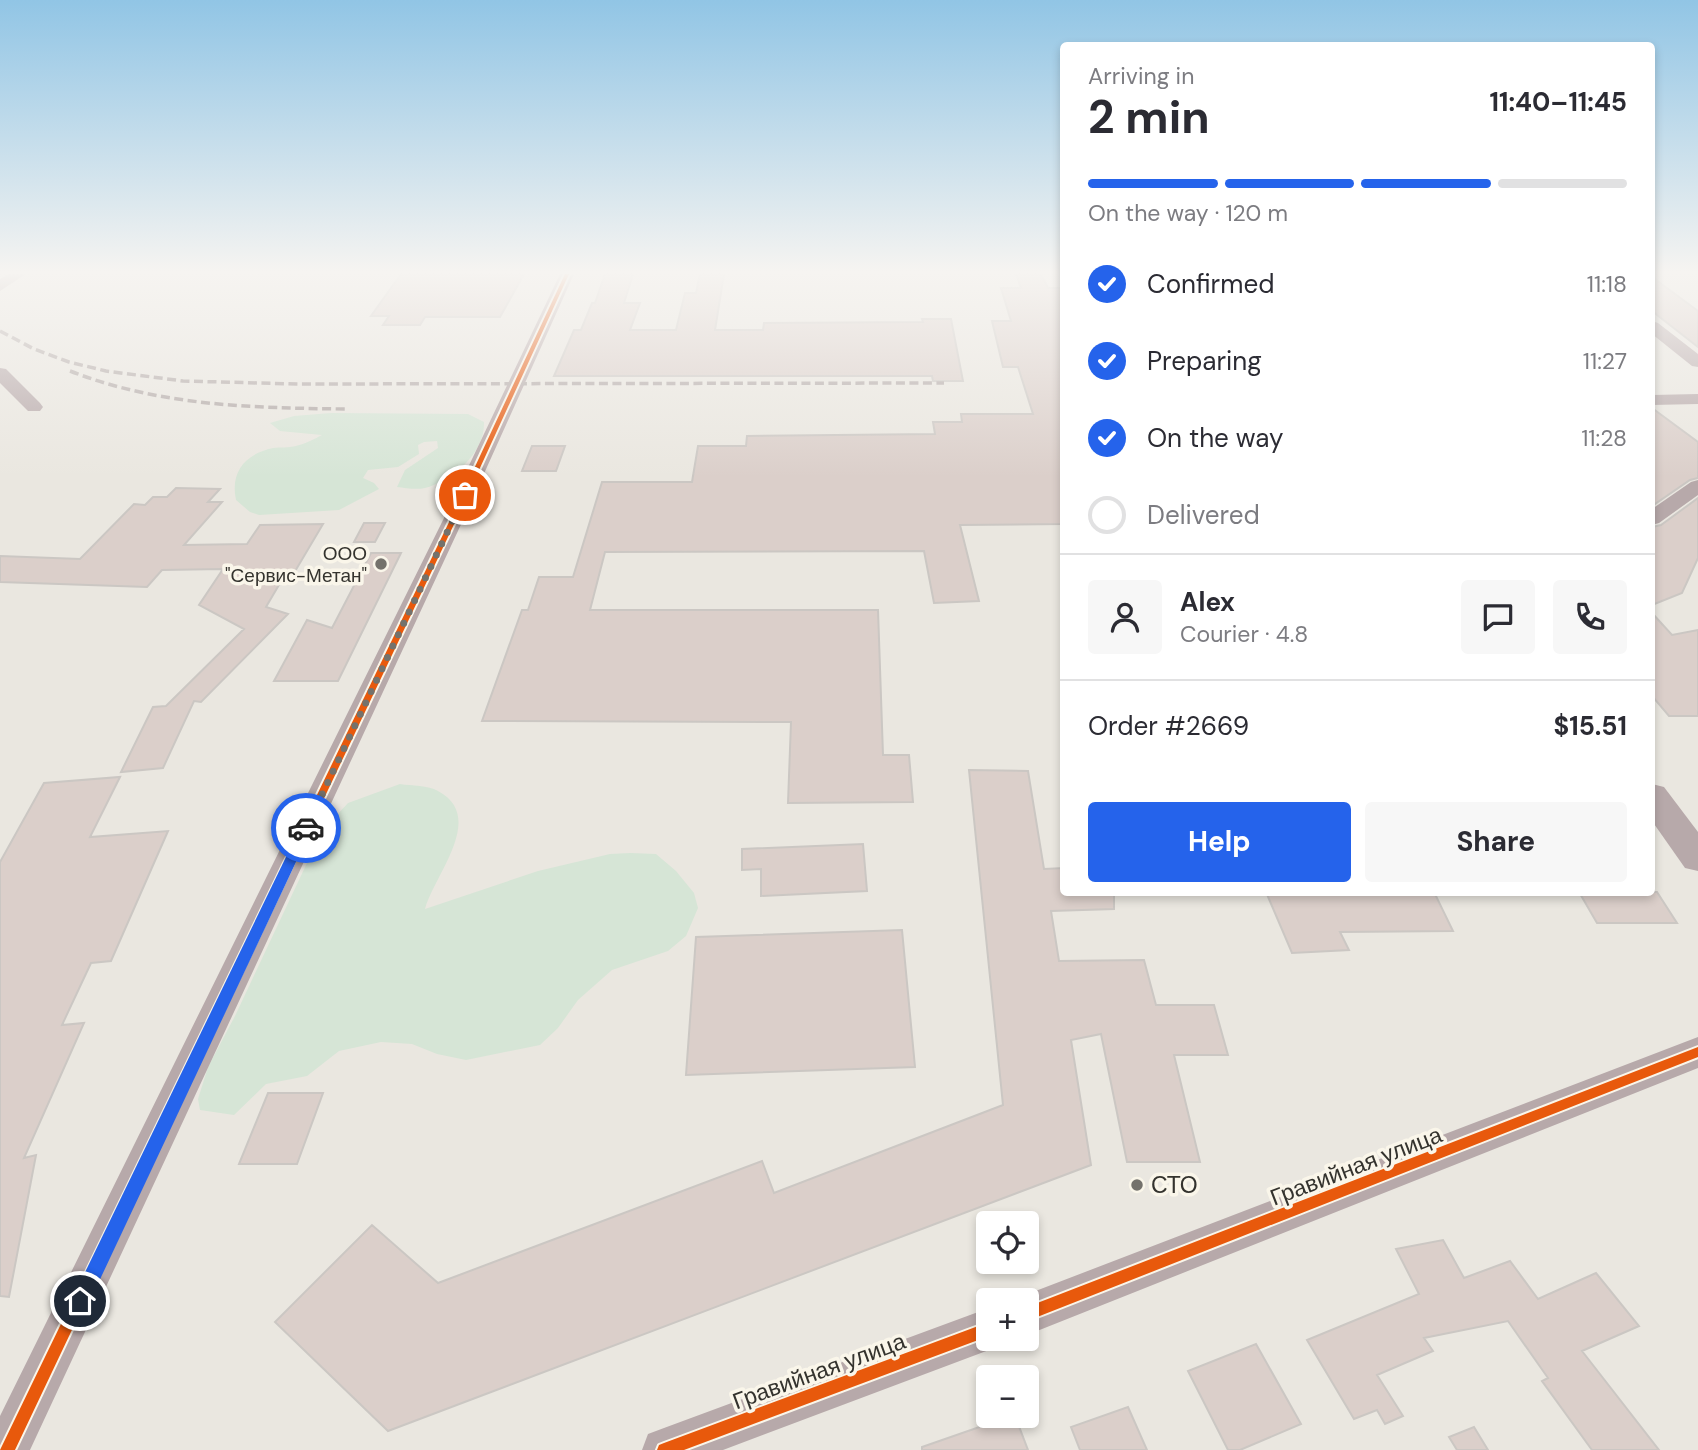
<!DOCTYPE html>
<html lang="en">
<head>
<meta charset="utf-8">
<style>
	body { margin:0; font-family:"DM Sans",sans-serif; background:#f7f7f7; color:#2b2b33; height:100vh; display:flex; flex-direction:column; font-size:26px; white-space:nowrap }
	* { box-sizing:border-box; margin:0 }
	p { font-size:23px; color:#7c7c81 }
	.icon { flex:none; width:38px; height:38px; fill:none; stroke:currentColor; stroke-width:2; stroke-linecap:round; stroke-linejoin:round }
	.map { position:relative; flex:1; overflow:hidden }
	.drawer { position:absolute; left:1060px; top:42px; width:595px; height:854px; display:flex; flex-direction:column; background:#fff; border-radius:7px; box-shadow:0 4px 10px #0003 }
	.drawer>* { flex:none }
	.fabs { position:absolute; left:976px; top:1211px; display:grid; gap:14px }
	.fabs a { display:grid; place-items:center; width:63px; height:63px; border-radius:7px; background:#fff; box-shadow:0 4px 10px #0003; font-size:35px }
	.pin { position:absolute; display:grid; place-items:center; width:60px; height:60px; color:#fff; margin:-30px; border:4px solid #fff; border-radius:50%; box-shadow:0 2px 7px #0007 }
	.courier { position:absolute; display:grid; place-items:center; width:70px; height:70px; margin:-35px; border:5px solid #2563eb; border-radius:50%; background:#fff; color:#222; box-shadow:0 2px 9px #0007 }
	.headline em { font-style:normal; font-weight:700 }
	.headline div { display:flex; flex-direction:column-reverse }
	.headline { display:flex; align-items:center; justify-content:space-between; height:119px; padding:0 28px }
	h1 { font-size:46px; font-weight:700; line-height:52px }
	.bar { display:grid; grid-template-columns:repeat(4,1fr); gap:10px 7px; align-content:center; height:84px; padding:0 28px }
	.bar i { height:9px; border-radius:5px; background:#e1e1e2 }
	.bar .selected { background:#2563eb }
	.bar p { grid-column:span 4 }
	.line { display:flex; align-items:center; gap:18px; padding:0 28px; border-top:2px solid #e1e1e2 }
	.line div { flex:1 }
	.round { display:grid; place-items:center; flex:none; width:74px; height:74px; border-radius:7px; background:#f7f7f7 }
	ol { padding:0 28px; list-style:none }
	li { display:flex; align-items:center; gap:21px; height:77px }
	li p { margin-inline-start:auto }
	li .icon { padding:7px; border-radius:50%; background:#2563eb; color:#fff; stroke-width:4 }
	li:last-child { color:#7c7c81 }
	li i { width:38px; height:38px; border:4px solid #e1e1e2; border-radius:50% }
	.button { display:flex; gap:14px; margin-top:auto; padding:14px 28px }
	.button a { flex:1; height:80px; border-radius:7px; background:#2563eb; color:#fff; font-size:28px; font-weight:700; line-height:80px; text-align:center }
	.button a+a { background:#f7f7f7; color:#2b2b33 }
	.map>svg:first-child { display:block }
</style>
</head>
<body>
<div class="map">
<svg width="1698" height="1450" viewBox="0 0 1698 1450">
	<rect width="100%" height="100%" fill="#eae7e0"/>
	<!-- green -->
	<path fill="#d6e5d6" d="M331,413L468,414L484,422C485,453 453,480 425,488C417,490 405,488 397,487L405,470L438,448L437,441L424,442L418,445L419,454L398,467L368,470L363,478L374,483L379,489L339,510L259,515L250,512L236,500C230,472 245,454 273,448C281,447 288,448 296,446C305,444 314,439 322,435L280,431L270,423L294,416Z
		M400,784C412,786 428,785 438,791C487,817 434,875 425,909L538,871L610,854L630,853L656,854L676,871L694,893L698,908L686,936L668,951L612,970L578,1000L558,1028L540,1045L466,1060L437,1054L412,1044L381,1042L339,1051L307,1076L266,1084L234,1115L200,1110L198,1099L208,1067L235,1016L322,831L348,803Z"/>
	<!-- building -->
	<path fill="#dbcfca" stroke="#cbc7c3" stroke-width="2" d="M401,274H524L500,317H425L420,325H383L389,316H371Z
		M605,274H633L624,303H640L630,330H676L685,293H696L700,274H724L715,330H763L764,323L923,322L922,319H951L963,381H933L932,376H554L574,330H581L592,303H595Z
		M1016,274H1041L1048,288H1064V524L960,525L979,601L934,603L924,551L605,552L590,610H878L883,755H909L913,802L788,803L791,722L482,721L522,610H528L539,577H573L602,482H692L698,446H746L747,436L935,434L933,422H962L961,414H1033L1018,367H1003L992,321H1011L1001,288H1021Z
		M1652,277L1698,311V347L1652,311Z
		M1652,408L1698,442V478L1690,480L1652,506Z
		M532,446H565L556,471H522Z
		M176,488L220,489L208,502H222L184,545L247,544L260,525L323,524L294,573H286L266,607L288,614L201,702L194,701L163,768L121,772L153,707L166,706L244,629L199,605L223,569L162,570L147,587L0,582V556L80,559L134,504L145,505L153,497H167Z
		M1698,498V558L1682,593L1652,605V527L1661,525Z
		M364,523H385L375,542H354Z
		M371,553H401L338,681H274L307,620L332,628Z
		M1652,613L1672,635L1698,630V716H1669L1652,696Z
		M969,770L1028,771L1044,869L1064,868V892H1114V909L1051,911L1059,961L1144,960L1156,1005H1214L1228,1055H1174L1200,1162H1127L1101,1034L1071,1040L1091,1165L388,1431L275,1322L372,1225L438,1283L762,1161L774,1193L1003,1105Z
		M120,777L90,837L168,831L111,961L91,963L62,1025L84,1023L24,1158L36,1155L9,1297L0,1296V862L44,783Z
		M863,844L867,891L761,896V869L742,870V849Z
		M1266,892H1434L1453,931L1340,932L1349,950L1292,953Z
		M1579,892H1657L1677,923H1597Z
		M902,930L915,1067L686,1075L696,937Z
		M268,1093H323L297,1164H239Z
		M1443,1240L1464,1278L1510,1261L1538,1299L1596,1273L1639,1326L1582,1351L1659,1450H1592L1542,1381L1548,1378L1508,1321L1424,1338L1433,1351L1377,1375L1403,1416L1385,1424L1377,1410L1354,1419L1307,1340L1419,1294L1396,1249Z
		M1256,1344L1301,1424L1240,1450H1228L1188,1371Z
		M1128,1407L1147,1450H1080L1071,1427Z
		M1011,1416H1015L1028,1450H922V1447Z
		M1474,1427L1488,1450H1457L1449,1437Z"/>
	<g fill="none" stroke-linecap="round" stroke-linejoin="round">
		<!-- minor -->
		<path fill="#b7a9aa" fill-rule="evenodd" d="M9,274H26L0,291V279Z
			M560,274H574L464,518L30,1450H0V1416L444,518Z
			M1652,321L1658,323L1698,354V367L1692,366L1652,334Z
			M0,368L6,369L40,403L43,407L40,411H28L0,383Z
			M1698,394V404L1652,405V395Z
			M1698,480V495L1659,523L1652,525V509L1691,482Z
			M1698,1037V1068L1027,1335V1300H1012Z
			M989,1308V1339H1006L1004,1344L989,1350L723,1450H642L648,1434L664,1428Z"/>
		<!-- tertiary -->
		<path fill="#b7a9aa" fill-rule="evenodd" d="M1652,784L1664,787L1698,832V871L1685,868L1652,821Z"/>
		<!-- rail -->
		<path stroke="#b2a9a7" stroke-width="3.5" stroke-dasharray="9 4.5" stroke-linecap="butt" d="M0,331L34,349L69,362L106,371L183,381L298,384L944,383
			M70,371C160,406 251,408 347,409"/>
		<defs>
			<path id="cycleway" d="M565,274H569L457,518L15,1450H0L451,518Z
				M1698,1047V1057L1027,1321V1307Z
				M989,1322V1336L684,1450H657L659,1445L664,1443Z"/>
		</defs>
		<!-- cycleway casing -->
		<use href="#cycleway" stroke="#faf6ea" stroke-width="4"/>
		<!-- cycleway -->
		<use href="#cycleway" fill="#e8590c" fill-rule="evenodd"/>
	</g>
	<!-- sky -->
	<linearGradient id="sky" x2="0" y2="1"><stop stop-color="#91c5e5"/><stop offset="0.57" stop-color="#f6f4f1"/><stop offset="1" stop-color="#f6f4f1" stop-opacity="0"/></linearGradient>
	<rect width="1698" height="477" fill="url(#sky)"/>
	<!-- route -->
	<path fill="#2563eb" d="M306,824L312,828L87,1307L80,1310L74,1307L72,1301L74,1295L300,828Z"/>
	<g fill="none" stroke-linecap="round" stroke-linejoin="round">
		<!-- done -->
		<path stroke="#74726c" stroke-width="7" stroke-dasharray="0 12.6" d="M306,828L465,495"/>
	</g>
	<!-- markers -->
	<g fill="#74726c" stroke="#faf6ea" stroke-width="2.5">
		<circle cx="381" cy="564" r="7"/>
		<circle cx="1137" cy="1185" r="7"/>
	</g>
	<g text-anchor="middle" dominant-baseline="central" stroke-width="7" stroke-linejoin="round" paint-order="stroke">
		<!-- poi labels -->
		<g font-size="19" fill="#34332e" stroke="#faf6ea" text-anchor="end">
			<text x="367" y="553">ООО<tspan x="367" dy="22">"Сервис-Метан"</tspan></text>
		</g>
		<!-- near-street labels -->
		<g font-size="23" fill="#34332e" stroke="#faf6ea">
			<text transform="translate(1356 1166) rotate(-21)">Гравийная улица</text>
			<text transform="translate(819 1371) rotate(-20)">Гравийная улица</text>
		</g>
		<!-- near-poi labels -->
		<g font-size="23" fill="#34332e" stroke="#faf6ea" text-anchor="start">
			<text x="1151" y="1185">СТО</text>
		</g>
	</g>
</svg>
<div class="fabs">
<a><svg class="icon" aria-label="locate" viewBox="0 0 24 24"><circle cx="12" cy="12" r="6"/><path d="M12 2v4M12 18v4M2 12h4M18 12h4"/></svg></a>
<a>+</a>
<a>−</a>
</div>
<div class="pin" style="left:465px;top:495px;background:#ea580c"><svg class="icon" aria-label="bag" viewBox="0 0 24 24"><path d="M5 8h14l-1 12H6zM9 8a3 3 0 0 1 6 0"/></svg></div>
<div class="pin" style="left:80px;top:1301px;background:#1f2937"><svg class="icon" aria-label="home" viewBox="0 0 24 24"><path d="M3 11l9-7 9 7M6 9v11h12V9"/></svg></div>
<div class="courier" style="left:306px;top:828px"><svg class="icon" aria-label="car" viewBox="0 0 24 24"><path d="M5 17H2v-5l4-1 3-4h7l3 4 3 1v5h-3M9 17h6M6 11h13"/><circle cx="7" cy="17" r="2"/><circle cx="17" cy="17" r="2"/></svg></div>
<section class="drawer">
<div class="headline"><div><h1>2 min</h1><p>Arriving in</p></div><em>11:40–11:45</em></div>
<div class="bar"><i class="selected"></i><i class="selected"></i><i class="selected"></i><i></i><p>On the way · 120 m</p></div>
<ol>
<li><svg class="icon" aria-label="check" viewBox="0 0 24 24"><path d="M5 12l5 5 9-10"/></svg>Confirmed<p>11:18</p></li>
<li><svg class="icon" aria-label="check" viewBox="0 0 24 24"><path d="M5 12l5 5 9-10"/></svg>Preparing<p>11:27</p></li>
<li><svg class="icon" aria-label="check" viewBox="0 0 24 24"><path d="M5 12l5 5 9-10"/></svg>On the way<p>11:28</p></li>
<li><i></i>Delivered</li>
</ol>
<div class="line" style="height:126px"><a class="round"><svg class="icon" aria-label="person" viewBox="0 0 24 24"><circle cx="12" cy="8" r="4"/><path d="M4 21q1-7 8-7t8 7"/></svg></a><div><b>Alex</b><p>Courier · 4.8</p></div><a class="round"><svg class="icon" aria-label="chat" viewBox="0 0 24 24"><path d="M4 5h16v11H9l-5 4z"/></svg></a><a class="round"><svg class="icon" aria-label="phone" viewBox="0 0 24 24"><path d="M5 4h4l2 5-3 2q2 4 5 5l2-3 5 2v4C11 20 4 13 5 4z"/></svg></a></div>
<div class="line" style="height:91px"><div>Order #2669</div><b>$15.51</b></div>
<div class="button"><a>Help</a><a>Share</a></div>
</section>
</div>
</body>
</html>
